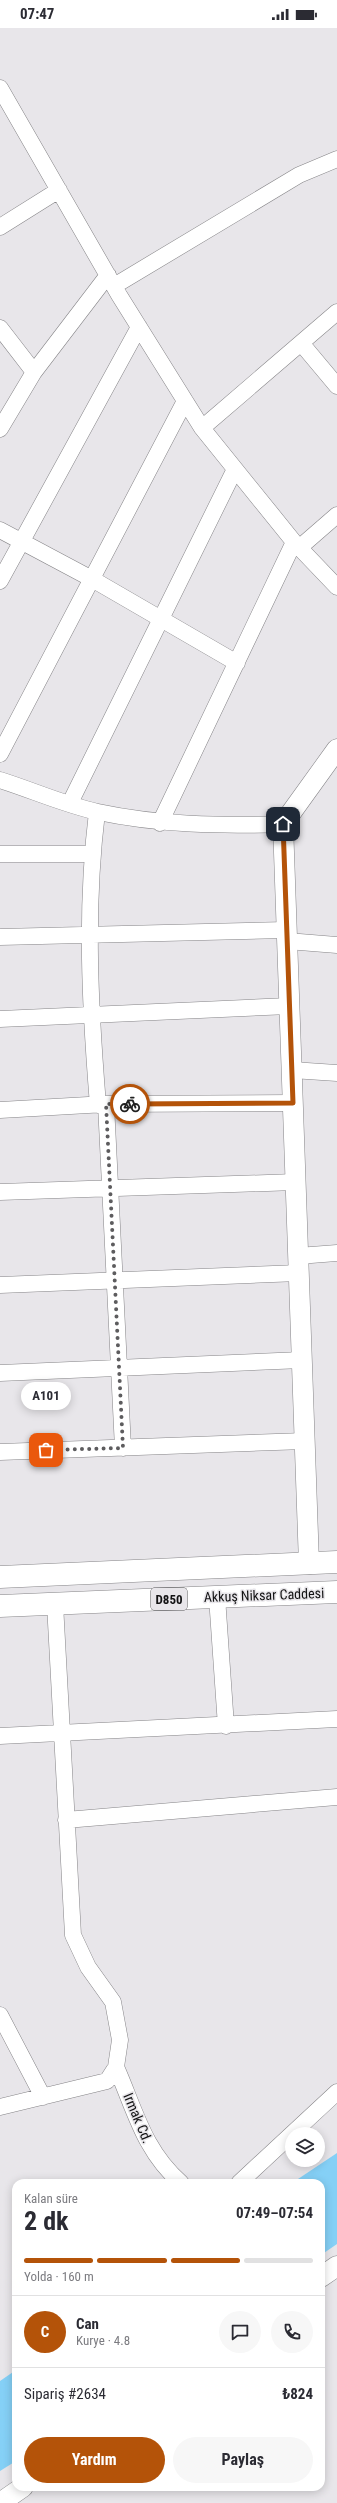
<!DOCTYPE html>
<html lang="tr">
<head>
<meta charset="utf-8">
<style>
	body { margin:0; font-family:"Roboto Condensed",sans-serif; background:#f7f7f7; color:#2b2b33; height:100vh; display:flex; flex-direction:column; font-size:15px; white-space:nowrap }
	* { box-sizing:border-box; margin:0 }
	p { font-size:13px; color:#7c7c81 }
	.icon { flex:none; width:22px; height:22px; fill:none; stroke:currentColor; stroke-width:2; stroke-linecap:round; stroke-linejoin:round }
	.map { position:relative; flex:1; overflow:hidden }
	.details { position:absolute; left:12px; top:2151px; width:313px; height:312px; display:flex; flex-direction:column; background:#fff; border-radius:12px; box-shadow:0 2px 10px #0003 }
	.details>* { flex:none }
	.controls { position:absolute; left:285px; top:2099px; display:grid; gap:8px }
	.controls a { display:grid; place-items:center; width:40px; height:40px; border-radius:50%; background:#fff; box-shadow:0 2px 10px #0003; font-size:20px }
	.pin { position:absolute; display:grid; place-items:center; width:34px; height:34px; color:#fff; margin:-17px; border-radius:8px; box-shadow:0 2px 6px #0006 }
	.courier { position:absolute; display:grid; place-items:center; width:40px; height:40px; margin:-20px; border:3px solid #b45309; border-radius:50%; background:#fff; color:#222; box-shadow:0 1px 5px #0007 }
	.bubble { position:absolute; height:28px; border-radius:14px; background:#fff; box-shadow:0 2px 10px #0003; font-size:13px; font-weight:700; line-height:28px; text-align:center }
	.summary em { font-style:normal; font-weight:700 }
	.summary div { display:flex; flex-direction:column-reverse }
	.summary { display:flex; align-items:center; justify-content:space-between; height:68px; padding:0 12px }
	h1 { font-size:26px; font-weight:700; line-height:30px }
	.bar { display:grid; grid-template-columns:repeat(4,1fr); gap:6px 4px; align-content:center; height:48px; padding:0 12px }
	.bar i { height:5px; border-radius:3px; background:#e1e1e2 }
	.bar .on { background:#b45309 }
	.bar p { grid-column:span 4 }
	.line { display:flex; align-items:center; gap:10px; padding:0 12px; border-top:1px solid #e1e1e2 }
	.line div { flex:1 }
	.round { display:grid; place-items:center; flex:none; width:42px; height:42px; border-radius:21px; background:#f7f7f7 }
	.action { display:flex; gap:8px; margin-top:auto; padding:8px 12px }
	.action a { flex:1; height:46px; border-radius:24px; background:#b45309; color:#fff; font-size:16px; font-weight:700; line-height:46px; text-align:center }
	.action a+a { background:#f7f7f7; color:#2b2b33 }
	.status { display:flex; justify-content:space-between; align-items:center; height:28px; padding:0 20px; background:#fff; direction:ltr }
	.status svg { height:11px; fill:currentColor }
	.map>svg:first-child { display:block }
</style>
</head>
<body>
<div class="status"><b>07:47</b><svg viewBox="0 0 49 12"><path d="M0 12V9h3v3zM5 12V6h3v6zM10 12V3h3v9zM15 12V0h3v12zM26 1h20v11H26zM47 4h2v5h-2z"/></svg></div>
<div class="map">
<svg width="337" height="2475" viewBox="0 0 337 2475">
	<rect width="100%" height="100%" fill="#e8e6ea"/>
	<!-- water -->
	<path fill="#85d0f6" d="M337,2125V2216L321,2227V2155H292Z
		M16,2342V2433L0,2443V2353Z"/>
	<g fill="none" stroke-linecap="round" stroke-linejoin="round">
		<defs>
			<path id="minor" d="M0,60L119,267L202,400L294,514L337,559
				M0,199L59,162
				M114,258L299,147L337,131
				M0,300L34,344
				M301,315L337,358
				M202,400L337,284
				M0,401L34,344L108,247
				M0,502L92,551L237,635
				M299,520L337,487
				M0,553L139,299
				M0,726L185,373
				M0,752C32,762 65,777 98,784C159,797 221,798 283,796
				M70,775L235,441
				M97,784C85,882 90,979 98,1077
				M160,795L294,514
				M0,826H92
				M0,909L286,902
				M287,913L337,917
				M0,991L289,978
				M292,1042L337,1045
				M106,1076L123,1420
				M0,1082L106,1076L293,1075
				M0,1164L295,1154
				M298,1228L337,1225
				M0,1257L299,1245
				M0,1345L302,1332
				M0,1424L305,1413
				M217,1569L226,1698
				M0,1708L337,1691
				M66,1792L337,1769
				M0,1987L43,2069
				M116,2039C135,2082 144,2123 181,2155
				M0,2079L107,2053L116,2039L120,2012L113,1974L88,1939L73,1907L55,1576
				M239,2155L337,2064"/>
			<path id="tertiary" d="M309,1536L283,796L337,721
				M321,2249L337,2238
				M0,2475L23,2459"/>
			<path id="primary" d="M0,1549L337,1534
				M0,1578L337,1564"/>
		</defs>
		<!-- minor casing -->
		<use href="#minor" stroke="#858487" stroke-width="17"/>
		<!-- tertiary casing -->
		<use href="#tertiary" stroke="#858487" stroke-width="21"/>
		<!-- primary casing -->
		<use href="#primary" stroke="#858487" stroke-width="23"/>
		<!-- minor -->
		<use href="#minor" stroke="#fff" stroke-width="16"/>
		<!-- tertiary -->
		<use href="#tertiary" stroke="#fff" stroke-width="20"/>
		<!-- primary -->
		<use href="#primary" stroke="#fff" stroke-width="22"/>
	</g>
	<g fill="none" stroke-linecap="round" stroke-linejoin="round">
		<!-- done -->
		<path stroke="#5d5c5e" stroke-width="4" stroke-dasharray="0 7.2" d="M46,1422L123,1420L106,1076H130"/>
		<!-- route -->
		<path stroke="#b45309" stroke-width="5" d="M130,1076L293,1075L283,796"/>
	</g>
	<g text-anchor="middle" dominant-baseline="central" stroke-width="3" stroke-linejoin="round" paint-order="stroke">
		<!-- shield labels -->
		<rect fill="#e8e6ea" stroke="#525254" stroke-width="1" x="151" y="1560" width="36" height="22" rx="3"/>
		<g font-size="13" font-weight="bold" fill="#121213">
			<text x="169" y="1571">D850</text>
		</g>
		<!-- street labels -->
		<g font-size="14" fill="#121213" stroke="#e8e6ea">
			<text transform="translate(264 1567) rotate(-2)">Akkuş Niksar Caddesi</text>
			<text transform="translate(138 2090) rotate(67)">Irmak Cd.</text>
		</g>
	</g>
</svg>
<div class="controls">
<a><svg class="icon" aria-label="layers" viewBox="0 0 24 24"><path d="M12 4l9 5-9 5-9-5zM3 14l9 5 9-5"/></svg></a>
</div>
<div class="pin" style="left:46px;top:1422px;background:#ea580c"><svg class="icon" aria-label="bag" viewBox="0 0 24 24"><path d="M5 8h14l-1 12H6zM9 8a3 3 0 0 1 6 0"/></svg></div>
<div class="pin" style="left:283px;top:796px;background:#1f2937"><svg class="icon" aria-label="home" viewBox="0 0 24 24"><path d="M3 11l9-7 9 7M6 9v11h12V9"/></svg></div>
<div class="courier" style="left:130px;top:1076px"><svg class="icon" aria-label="bike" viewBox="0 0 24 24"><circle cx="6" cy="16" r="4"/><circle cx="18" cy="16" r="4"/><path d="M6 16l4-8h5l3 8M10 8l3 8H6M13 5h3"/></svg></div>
<div class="bubble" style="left:21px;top:1354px;width:50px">A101</div>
<section class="details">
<div class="summary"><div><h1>2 dk</h1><p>Kalan süre</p></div><em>07:49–07:54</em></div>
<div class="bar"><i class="on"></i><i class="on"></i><i class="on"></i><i></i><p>Yolda · 160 m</p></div>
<div class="line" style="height:72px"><b class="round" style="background:#b45309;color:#fff">C</b><div><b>Can</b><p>Kurye · 4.8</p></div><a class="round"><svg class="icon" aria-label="chat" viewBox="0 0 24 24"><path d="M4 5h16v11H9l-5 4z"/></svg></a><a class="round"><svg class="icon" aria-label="phone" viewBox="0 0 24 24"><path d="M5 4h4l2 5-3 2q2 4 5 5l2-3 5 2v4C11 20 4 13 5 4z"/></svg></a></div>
<div class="line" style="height:52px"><div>Sipariş #2634</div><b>₺824</b></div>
<div class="action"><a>Yardım</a><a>Paylaş</a></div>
</section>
</div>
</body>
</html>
